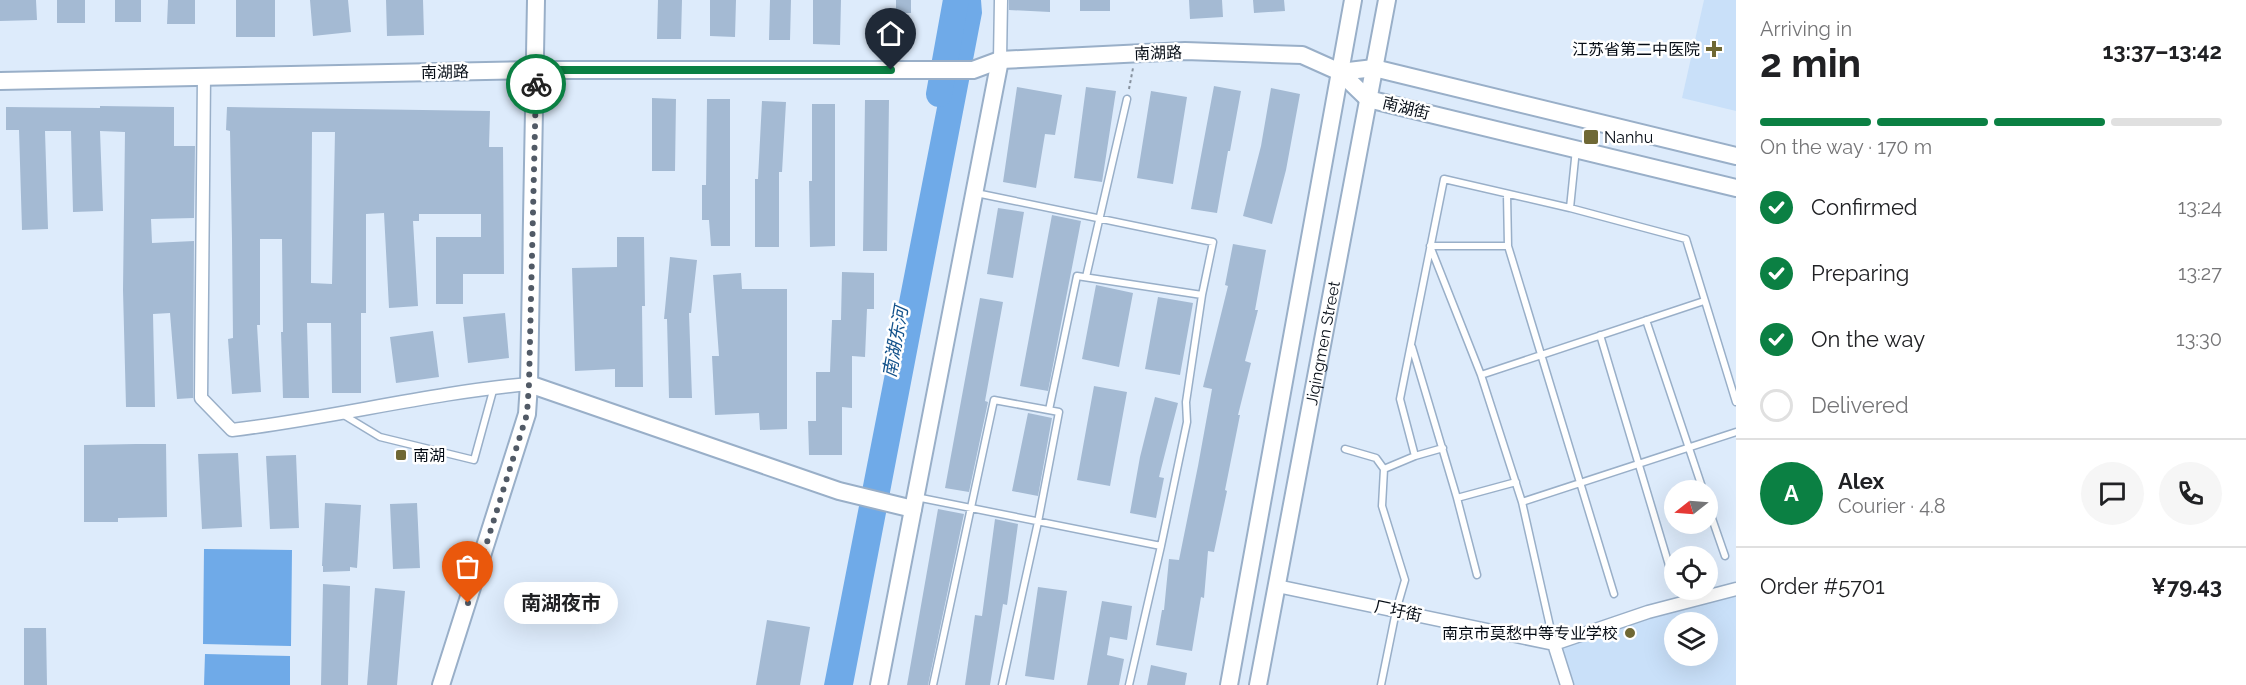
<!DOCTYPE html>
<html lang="en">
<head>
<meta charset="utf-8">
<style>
	body { margin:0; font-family:Raleway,"Noto Sans SC",sans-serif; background:#f6f6f6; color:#202124; height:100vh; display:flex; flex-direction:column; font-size:22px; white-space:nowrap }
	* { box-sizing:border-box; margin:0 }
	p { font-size:20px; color:#757577 }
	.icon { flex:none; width:33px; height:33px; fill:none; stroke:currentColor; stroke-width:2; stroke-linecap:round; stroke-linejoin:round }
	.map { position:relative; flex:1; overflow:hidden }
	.panel { display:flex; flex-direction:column; background:#fff; width:510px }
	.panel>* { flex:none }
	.needle { width:39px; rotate:253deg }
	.fabs { position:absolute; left:1664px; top:480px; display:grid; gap:12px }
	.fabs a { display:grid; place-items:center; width:54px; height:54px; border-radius:50%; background:#fff; box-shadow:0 6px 24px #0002; font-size:30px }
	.pin { position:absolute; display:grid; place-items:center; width:51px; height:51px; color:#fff; margin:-62px -26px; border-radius:50% 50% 50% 0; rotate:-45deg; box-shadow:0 0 6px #0007 }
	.pin .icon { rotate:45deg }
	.courier { position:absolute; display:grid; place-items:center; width:60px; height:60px; margin:-30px; border:4px solid #0b8043; border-radius:50%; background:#fff; color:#222; box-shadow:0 2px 8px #0007 }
	.bubble { position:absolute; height:42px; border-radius:21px; background:#fff; box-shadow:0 6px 24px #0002; font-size:20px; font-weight:700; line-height:42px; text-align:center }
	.summary em { font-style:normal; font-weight:700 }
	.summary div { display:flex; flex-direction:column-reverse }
	.summary { display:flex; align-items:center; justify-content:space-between; height:102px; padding:0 24px }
	h1 { font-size:39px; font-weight:700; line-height:45px }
	.bar { display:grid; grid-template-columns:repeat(4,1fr); gap:9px 6px; align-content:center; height:72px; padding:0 24px }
	.bar i { height:8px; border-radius:4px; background:#e0e0e0 }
	.bar .current { background:#0b8043 }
	.bar p { grid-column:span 4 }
	.line { display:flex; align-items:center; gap:15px; padding:0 24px; border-top:2px solid #e0e0e0 }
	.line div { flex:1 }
	.round { display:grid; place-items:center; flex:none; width:63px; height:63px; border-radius:32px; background:#f6f6f6 }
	ol { padding:0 24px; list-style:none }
	li { display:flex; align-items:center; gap:18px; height:66px }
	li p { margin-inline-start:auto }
	li .icon { padding:6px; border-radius:50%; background:#0b8043; color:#fff; stroke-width:4 }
	li:last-child { color:#757577 }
	li i { width:33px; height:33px; border:3px solid #e0e0e0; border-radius:50% }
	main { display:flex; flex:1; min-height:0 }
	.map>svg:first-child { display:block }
</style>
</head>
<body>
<main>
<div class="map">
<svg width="1736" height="685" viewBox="0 0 1736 685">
	<rect width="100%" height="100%" fill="#ddebfb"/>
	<!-- built -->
	<path fill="#c9e0f9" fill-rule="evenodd" d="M1704,0H1736V111L1682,98Z
		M1736,589V685H1567L1554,644ZM1674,622H1707V656H1674Z"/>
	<!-- water -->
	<path fill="#6faae8" d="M958,0H981L982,13L853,685H824Z
		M204,549L292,550L291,646L203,644Z
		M205,654L290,656V685H204Z"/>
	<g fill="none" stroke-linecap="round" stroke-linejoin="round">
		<!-- river -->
		<path stroke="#6faae8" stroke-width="26" d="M939,94L956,0"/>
	</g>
	<!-- building -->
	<path fill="#a4bad3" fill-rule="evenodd" d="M0,0H36L37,20L0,21Z
		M57,0H85V23H57Z
		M115,0H141V22H115Z
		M168,0H195V24H167Z
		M236,0H275V37H236Z
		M310,0H348L351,32L313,36Z
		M386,0H423L424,35L387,36Z
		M658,0H682L681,39H657Z
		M710,0H736L735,37L710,36Z
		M770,0H791L790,40H769Z
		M813,0H841L840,45L813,44Z
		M896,0H911V13H896Z
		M1009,0H1050V12L1009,10Z
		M1080,0H1110V11H1080Z
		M1189,0H1222L1223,17L1190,19Z
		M1253,0H1284L1285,11L1254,13Z
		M1214,86L1241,91L1230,151H1228L1217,213L1191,209Z
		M1017,87L1062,95L1055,135L1045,134L1036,188L1003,182Z
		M1086,87L1116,91L1102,182L1074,178Z
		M1271,88L1300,94L1286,170L1272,224L1243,216L1261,146Z
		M1151,91L1187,97L1173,184L1137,178Z
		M652,98L676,99L675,171H652Z
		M707,99H730V246H711L709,220H702V185H706Z
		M865,100H889L887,251H863Z
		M762,101L786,102L782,172H779V247H755V179H758Z
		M812,104H835V246L810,247L809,181H812Z
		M100,106L174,107V146H195L194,218L151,219L152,243L194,241L193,398L177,399L170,313L153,314L155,407H126L123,290L125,132L100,131L103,211L73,212L71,131H45L48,229L22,230L19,130H6V107L100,108Z
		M227,107L490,111L489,147H503L504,274H463V304H436V237H481V214H419V221H413L418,306L389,308L384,213L366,214V313H361V393H332L331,323H307L309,398H283L281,332H283L282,239H260V325H257L261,392L232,394L228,339L233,338L232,239L230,131L226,130ZM312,132H335L332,284L311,283Z
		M998,208L1024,212L1013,278L987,274Z
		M1052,215L1081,221L1048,391L1020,386Z
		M617,237H644L645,306H642L643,387H615V369L575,371L572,268L617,267Z
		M1233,244L1266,250L1255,310H1258L1245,361L1251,363L1238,415H1240L1225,490L1227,491L1214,552L1208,551L1204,598L1201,597L1192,651L1156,645L1162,610H1164L1169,559L1179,560L1198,466L1212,389L1203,387L1228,286L1225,285Z
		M670,257L697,260L691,313H689L692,398H669L667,319H664Z
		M842,272L874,273V309H867L865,357L852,356V408L842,407V455H809L808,421H816V372H830L832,320H841Z
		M741,273L742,289H787V429L760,430L759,413L715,415L712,356H719L713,275Z
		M1096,285L1133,293L1119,367L1082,359Z
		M1158,297L1193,303L1180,375L1145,369Z
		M980,298L1003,302L985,401L988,402L969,492L945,488Z
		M505,313L509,358L468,363L463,317Z
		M433,331L439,377L396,383L390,337Z
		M1094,386L1127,392L1110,486L1077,480Z
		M1155,397L1178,403L1159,477L1164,478L1156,518L1130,513L1140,457Z
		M1028,413L1052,418L1038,496L1012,491Z
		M136,444H166L167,517L118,518V522H84V445Z
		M238,453L242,527L202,529L198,454Z
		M296,455L299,528L270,529L266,456Z
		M325,503L361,505L357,568L350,567V571L323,572V566H322Z
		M417,503L420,568L393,569L390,504Z
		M938,509L964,514L928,685H907Z
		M995,519L1018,524L1007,605L1003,604L990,685H965L975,615L982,616Z
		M323,584L350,586L348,685H321Z
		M1038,587L1067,591L1054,680L1025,676Z
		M375,588L405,591L397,685H367Z
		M1102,601L1132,606L1127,640L1110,637L1107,655L1124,659L1119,685H1087Z
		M767,620L810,627L800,685H756Z
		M24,628H46L47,685H24Z
		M1151,665L1187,673L1185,685H1147Z"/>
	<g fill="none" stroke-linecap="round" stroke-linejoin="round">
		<defs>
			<path id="lane" d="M976,193L1213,242L1202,295
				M1507,194L1508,246L1614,594
				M1570,208L1576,149
				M1508,246H1430L1481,375L1522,502L1554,644
				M1086,277L1127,99
				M1646,320L1703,490
				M1600,335L1671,572
				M1412,347L1457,498L1477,575
				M1481,375L1704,301
				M1049,410L1077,276L1202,295L1186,402L1187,422L1161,546
				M342,414L380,437L474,460L494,387
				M1345,449L1376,458L1384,469
				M1415,456L1443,448
				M916,497L1161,546L1129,685
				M1457,498L1516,482
				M1522,502L1736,432
				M1707,504L1725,556
				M933,685L994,400L1059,412L1038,522L1002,685
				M1381,685L1396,611L1405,580L1382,506L1384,469L1415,456L1400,399L1444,179L1570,208L1686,239L1736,402"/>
			<path id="street" d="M1000,60L1001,0
				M204,76L201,398L232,430C332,418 429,393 529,384
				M1277,586L1554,644L1648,612L1736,589
				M1554,644L1567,685"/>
			<g id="secondary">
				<path d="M1340,72L1374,68L1736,156"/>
				<path d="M0,81L536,70H973L1000,60L1185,51L1302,55L1340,72L1368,99L1736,188"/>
				<path d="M529,384L839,491L913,509"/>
				<path d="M441,685L527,414L529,384L536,0"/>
				<path d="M879,685L1000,60"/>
				<path d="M1229,685L1353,0"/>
				<path id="s1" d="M1258,685L1387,0"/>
			</g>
		</defs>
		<!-- lane casing -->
		<use href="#lane" stroke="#99afc8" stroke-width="9"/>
		<!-- street casing -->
		<use href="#street" stroke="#99afc8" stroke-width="15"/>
		<!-- secondary casing -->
		<use href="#secondary" stroke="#99afc8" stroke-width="20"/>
		<!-- path -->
		<path stroke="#86919e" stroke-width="2" stroke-dasharray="3 3" stroke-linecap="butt" d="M1129,89L1133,68"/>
		<!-- lane -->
		<use href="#lane" stroke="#fff" stroke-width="6"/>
		<!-- street -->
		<use href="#street" stroke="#fff" stroke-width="12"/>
		<!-- secondary -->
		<use href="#secondary" stroke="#fff" stroke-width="16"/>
	</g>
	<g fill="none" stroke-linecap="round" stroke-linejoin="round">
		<!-- done -->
		<path stroke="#515a66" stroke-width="6" stroke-dasharray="0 10.8" d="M468,603L527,414L529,384L536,84"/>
		<!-- route -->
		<path stroke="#0b8043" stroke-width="8" d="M536,84V70H891"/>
	</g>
	<!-- markers -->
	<g fill="#6f6834" stroke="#fff" stroke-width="2">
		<path d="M1711 40h6v6h6v6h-6v6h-6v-6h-6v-6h6z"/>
		<rect x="1583" y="129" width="16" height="16" rx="3"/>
		<rect x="395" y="449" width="12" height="12" rx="3"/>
		<circle cx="1630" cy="633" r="6"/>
	</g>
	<g text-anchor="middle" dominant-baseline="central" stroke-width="5" stroke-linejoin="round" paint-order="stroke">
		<!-- poi labels -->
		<g font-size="16" fill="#050c15" stroke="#fff" text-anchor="end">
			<text x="1700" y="49">江苏省第二中医院</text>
			<text x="1604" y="137" text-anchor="start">Nanhu</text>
			<text x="413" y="455" text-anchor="start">南湖</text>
			<text x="1618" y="633">南京市莫愁中等专业学校</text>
		</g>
		<!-- street labels -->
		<g font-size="16" fill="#050c15" stroke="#fff">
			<text transform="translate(1158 53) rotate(-2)">南湖路</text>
			<text transform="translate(445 72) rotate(-1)">南湖路</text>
			<text transform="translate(1406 108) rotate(14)">南湖街</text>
			<text stroke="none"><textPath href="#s1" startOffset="348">Jiqingmen Street</textPath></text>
			<text transform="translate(1398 611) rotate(12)">厂圩街</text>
		</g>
		<!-- water labels -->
		<g font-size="18" font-style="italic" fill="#12518a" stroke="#fff">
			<text transform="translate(895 342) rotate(-80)">南湖东河</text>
		</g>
	</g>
</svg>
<div class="fabs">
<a><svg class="needle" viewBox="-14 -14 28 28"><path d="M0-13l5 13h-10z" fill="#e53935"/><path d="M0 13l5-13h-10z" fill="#757577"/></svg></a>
<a><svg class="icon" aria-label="locate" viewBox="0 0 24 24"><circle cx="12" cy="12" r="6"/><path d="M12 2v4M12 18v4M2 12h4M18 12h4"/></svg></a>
<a><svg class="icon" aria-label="layers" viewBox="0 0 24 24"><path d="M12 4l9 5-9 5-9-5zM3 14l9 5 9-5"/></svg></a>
</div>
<div class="pin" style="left:468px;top:603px;background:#ea580c"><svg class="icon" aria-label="bag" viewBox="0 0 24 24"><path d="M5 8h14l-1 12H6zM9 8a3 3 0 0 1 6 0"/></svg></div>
<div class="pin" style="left:891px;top:70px;background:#1f2937"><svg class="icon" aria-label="home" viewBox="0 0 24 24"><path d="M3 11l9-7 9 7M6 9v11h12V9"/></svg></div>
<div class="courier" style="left:536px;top:84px"><svg class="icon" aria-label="bike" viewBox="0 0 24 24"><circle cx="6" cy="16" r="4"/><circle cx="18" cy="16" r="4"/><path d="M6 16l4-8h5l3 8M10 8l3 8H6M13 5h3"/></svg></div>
<div class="bubble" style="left:504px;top:582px;width:114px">南湖夜市</div>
</div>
<section class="panel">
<div class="summary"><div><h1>2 min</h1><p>Arriving in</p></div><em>13:37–13:42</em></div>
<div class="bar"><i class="current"></i><i class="current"></i><i class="current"></i><i></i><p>On the way · 170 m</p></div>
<ol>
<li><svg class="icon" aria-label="check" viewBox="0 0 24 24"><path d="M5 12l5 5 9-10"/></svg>Confirmed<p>13:24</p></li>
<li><svg class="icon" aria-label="check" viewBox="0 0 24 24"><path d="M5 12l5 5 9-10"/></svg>Preparing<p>13:27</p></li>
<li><svg class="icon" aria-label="check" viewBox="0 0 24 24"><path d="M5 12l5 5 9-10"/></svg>On the way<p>13:30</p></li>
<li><i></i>Delivered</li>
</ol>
<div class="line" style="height:108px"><b class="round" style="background:#0b8043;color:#fff">A</b><div><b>Alex</b><p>Courier · 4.8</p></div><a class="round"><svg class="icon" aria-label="chat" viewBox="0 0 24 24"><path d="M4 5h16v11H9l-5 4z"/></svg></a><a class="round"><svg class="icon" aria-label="phone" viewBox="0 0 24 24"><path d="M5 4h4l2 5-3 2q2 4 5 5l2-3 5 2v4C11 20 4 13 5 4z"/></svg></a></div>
<div class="line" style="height:78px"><div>Order #5701</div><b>¥79.43</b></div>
</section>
</main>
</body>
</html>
